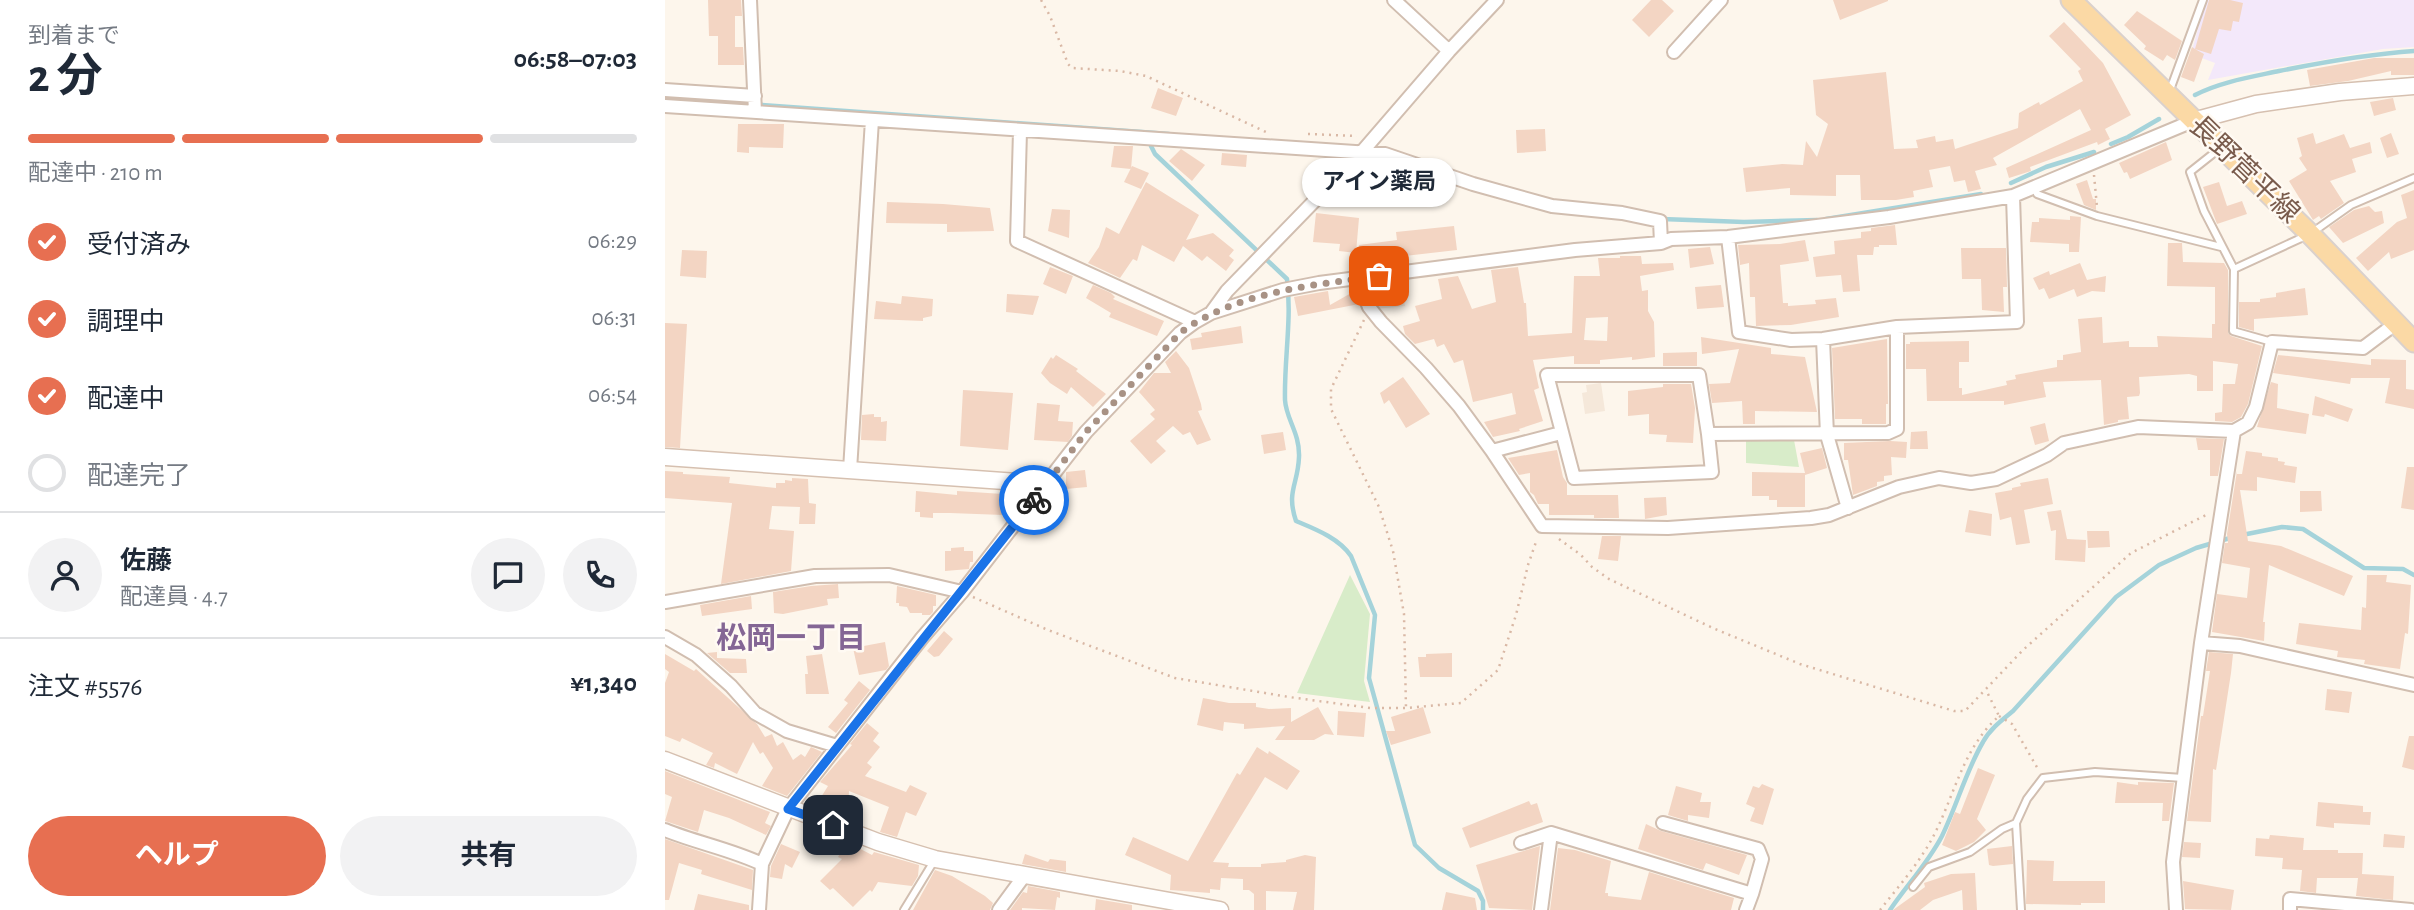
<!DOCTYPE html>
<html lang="ja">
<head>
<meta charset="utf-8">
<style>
	body { margin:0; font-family:"Alegreya Sans","Noto Sans JP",sans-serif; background:#f2f2f3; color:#1f2937; height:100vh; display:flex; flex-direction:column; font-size:26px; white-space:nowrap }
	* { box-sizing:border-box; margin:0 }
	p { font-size:23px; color:#747a83 }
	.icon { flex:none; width:38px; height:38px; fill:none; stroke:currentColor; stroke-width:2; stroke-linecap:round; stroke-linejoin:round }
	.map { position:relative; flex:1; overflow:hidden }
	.details { display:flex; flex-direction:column; background:#fff; width:665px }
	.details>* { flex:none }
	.pin { position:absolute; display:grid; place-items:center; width:60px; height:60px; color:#fff; margin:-30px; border-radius:14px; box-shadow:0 4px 10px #0006 }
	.courier { position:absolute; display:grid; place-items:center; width:70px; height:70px; margin:-35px; border:5px solid #1a73e8; border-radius:50%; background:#fff; color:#222; box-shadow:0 2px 9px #0007 }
	.bubble { position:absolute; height:49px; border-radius:24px; background:#fff; box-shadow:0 2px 5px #0004; font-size:23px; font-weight:700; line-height:49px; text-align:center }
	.head em { font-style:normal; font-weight:700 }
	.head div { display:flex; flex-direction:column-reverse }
	.head { display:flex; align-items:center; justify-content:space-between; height:119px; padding:0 28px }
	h1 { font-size:46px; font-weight:700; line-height:52px }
	.bar { display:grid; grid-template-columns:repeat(4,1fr); gap:10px 7px; align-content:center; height:84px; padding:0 28px }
	.bar i { height:9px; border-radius:5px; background:#e0e1e3 }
	.bar .current { background:#e76f51 }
	.bar p { grid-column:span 4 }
	.line { display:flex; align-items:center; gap:18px; padding:0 28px; border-top:2px solid #e0e1e3 }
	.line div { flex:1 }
	.round { display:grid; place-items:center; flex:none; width:74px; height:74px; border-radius:37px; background:#f2f2f3 }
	ol { padding:0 28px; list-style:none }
	li { display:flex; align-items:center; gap:21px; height:77px }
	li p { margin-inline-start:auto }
	li .icon { padding:7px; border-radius:50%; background:#e76f51; color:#fff; stroke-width:4 }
	li:last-child { color:#747a83 }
	li i { width:38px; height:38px; border:4px solid #e0e1e3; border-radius:50% }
	.action { display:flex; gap:14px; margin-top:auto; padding:14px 28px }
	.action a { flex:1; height:80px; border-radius:42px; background:#e76f51; color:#fff; font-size:28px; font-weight:700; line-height:80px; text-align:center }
	.action a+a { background:#f2f2f3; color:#1f2937 }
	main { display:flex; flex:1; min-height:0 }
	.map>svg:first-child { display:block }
</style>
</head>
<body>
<main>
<section class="details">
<div class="head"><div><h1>2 分</h1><p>到着まで</p></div><em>06:58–07:03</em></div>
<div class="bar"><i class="current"></i><i class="current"></i><i class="current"></i><i></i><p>配達中 · 210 m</p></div>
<ol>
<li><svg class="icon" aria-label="check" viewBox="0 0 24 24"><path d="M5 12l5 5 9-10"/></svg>受付済み<p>06:29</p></li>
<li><svg class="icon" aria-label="check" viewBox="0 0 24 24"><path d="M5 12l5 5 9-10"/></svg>調理中<p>06:31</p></li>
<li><svg class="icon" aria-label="check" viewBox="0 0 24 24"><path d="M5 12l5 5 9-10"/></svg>配達中<p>06:54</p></li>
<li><i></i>配達完了</li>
</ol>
<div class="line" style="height:126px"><a class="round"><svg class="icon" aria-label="person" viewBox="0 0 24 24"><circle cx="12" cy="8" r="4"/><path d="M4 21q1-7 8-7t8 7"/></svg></a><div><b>佐藤</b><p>配達員 · 4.7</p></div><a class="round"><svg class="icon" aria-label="chat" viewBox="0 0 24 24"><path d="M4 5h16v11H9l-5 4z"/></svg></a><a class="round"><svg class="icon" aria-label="phone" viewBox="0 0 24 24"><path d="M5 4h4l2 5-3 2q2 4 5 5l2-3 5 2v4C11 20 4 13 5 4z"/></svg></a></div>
<div class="line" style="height:91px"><div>注文 #5576</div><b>¥1,340</b></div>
<div class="action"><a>ヘルプ</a><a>共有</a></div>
</section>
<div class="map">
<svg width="1749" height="910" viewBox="0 0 1749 910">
	<rect width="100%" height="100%" fill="#fdf6ec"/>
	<!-- residential -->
	<path fill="#f5e8da" d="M735,282L740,306L710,309L709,304H706L704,285Z
		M936,383L940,411L920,414L917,393L922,392L921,385Z"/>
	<!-- education -->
	<path fill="#f3e8fa" d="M1541,0H1749V47L1718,49L1543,80L1550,63L1526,54Z"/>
	<!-- green -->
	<path fill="#d8ecc9" d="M1081,440H1129L1134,467L1081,463Z
		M685,575L705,614L699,681L705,702L632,693Z"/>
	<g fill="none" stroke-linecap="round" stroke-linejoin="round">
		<!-- stream -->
		<path stroke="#a5d3da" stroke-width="4.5" d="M1530,95C1555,82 1586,77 1614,71C1659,62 1703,54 1749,51
			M0,98L477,132
			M477,132L504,134
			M1446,144L1463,137L1494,119
			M486,146L490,154L622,279C627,320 619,359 620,400C621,419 635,433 634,457C633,485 621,491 631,521C650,529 674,538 686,556L710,615L704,678L750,845L774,868L813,891L818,901V910
			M1346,183L1381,167L1429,152
			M997,219L1079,222L1152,220
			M1161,219L1316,194
			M1577,535L1617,527L1638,529L1699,568L1738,569L1749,575
			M1225,910C1242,885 1263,863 1277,836C1292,805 1301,771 1318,742C1325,729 1337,720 1348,711L1451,597L1494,565L1531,548L1565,538"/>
	</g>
	<!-- building -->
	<path fill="#f3d5c3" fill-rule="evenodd" d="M43,0H76L77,16H70V47H78L79,65H53V36H44Z
		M986,0H997L1009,11L984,37L967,20Z
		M1168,0H1223V1L1175,20Z
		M1544,0H1565L1578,3L1574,22L1568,21L1566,31L1554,29L1546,54L1530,49L1539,54L1529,82L1516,77L1527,47L1530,49Z
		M1472,11L1517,41L1510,60L1502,55L1498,61L1479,49L1481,46L1459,25Z
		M1399,22L1438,63L1466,115L1440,129L1445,139L1433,145L1432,142L1365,167L1366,171L1344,178L1341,168L1426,130L1415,109L1328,158L1332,165L1310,171L1316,189L1303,192L1300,180L1289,182L1285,166L1264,170L1268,187L1248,191L1249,197L1231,200H1196L1195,175H1171V196L1125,195V188L1081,192L1078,168L1117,164L1138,165L1141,141L1152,157L1163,124L1151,115L1148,80L1221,72L1229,149L1253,148L1251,140L1270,136L1271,142L1288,139L1290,149L1353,128L1354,113L1374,102L1375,105L1418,81L1413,71L1416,69L1384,36Z
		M1709,58H1749V75H1726V71L1683,81L1645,86L1642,70Z
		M493,88L518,98L511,116L486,108Z
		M1728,98L1731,110L1709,116L1705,102Z
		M73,124H119L118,148L84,147V153L72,152Z
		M880,129L881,151L852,153L851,130Z
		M1648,133L1651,144L1679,134L1685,148L1705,142L1707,153L1687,159L1691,172L1665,181L1679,203L1656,219L1654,216L1648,220L1624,181L1642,170L1634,158L1637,156L1632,138Z
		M1726,133L1734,154L1722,158L1715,138Z
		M1501,142L1507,160L1465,179L1462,172L1459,173L1454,163Z
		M449,146H468L466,169L446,167Z
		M516,149L540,165L527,181L504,161Z
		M557,153L582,155L581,167L556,165Z
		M467,166L484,173L476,189L459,182Z
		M1422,180L1428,199H1431V210L1419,205L1411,184Z
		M481,182L534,215L521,240L548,233L569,250L564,256L569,260L561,271L542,256L537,261L518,246L509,262L477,245L472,261L468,259L455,278L423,263L434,247L441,227L454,234Z
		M1554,182L1562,206L1577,201L1582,214L1552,224L1538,187Z
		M1749,190V250L1726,259L1724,252L1703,271L1691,258L1732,222L1742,218L1736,195Z
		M222,202L278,204L325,208L329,231L282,232V224L221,223Z
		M1704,206L1710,212L1717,211L1719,223L1678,243L1664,227L1689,210Z
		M387,209L405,210L404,238L383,231Z
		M651,213L694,218L691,253L674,251L675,244L648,242Z
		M1405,216L1416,217L1414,252H1404V244L1365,242L1367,222H1374V218L1405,220Z
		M1230,225L1232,245H1214V247H1209L1208,255H1192L1195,291L1178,292L1176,275L1151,277L1148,257L1170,254L1169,241L1196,238V232L1206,231V228Z
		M789,226L792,250L696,261L694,245L732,240L731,232Z
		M1140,240L1144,261L1115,265L1118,303H1123V306L1151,304L1150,300L1171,298L1174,317L1126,325L1091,326L1090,297H1085L1084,263L1075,265L1073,245L1115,244Z
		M1503,243H1517L1518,262L1559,263L1563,270V333L1566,336L1597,346L1583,404L1576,417L1567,422L1550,421V413L1557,412L1558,384H1570L1573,364L1548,361V391H1532V376L1524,374L1474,377L1475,393L1474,396L1462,397L1464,419L1453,420V422L1439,425L1436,380L1378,382L1381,397L1339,405V401H1262L1261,369H1241V344H1245V342L1304,341V362H1294V388H1297V395L1342,385L1341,381L1351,379L1350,375L1392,367V360H1398V355L1416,352L1413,319L1437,317L1438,343L1464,341V347H1493L1492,336L1547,338V324H1550V287L1502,286Z
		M1045,247L1049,264L1025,268L1023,249Z
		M1296,248H1341L1342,287H1338L1339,312L1317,310L1316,279H1297Z
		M17,250L42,251L41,278L15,276Z
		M955,256H976L977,264L1008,263L1009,270L975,276L977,291L983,290V311L989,322L990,357L967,360V357L935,360V364H909V356L868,360L874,388L869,390L878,421L854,429L855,431L828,437L819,422L851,414L847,393L808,402L798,360L789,363L779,344L772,347L769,339L750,344L740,334L738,326L755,321L750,306L777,299L773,279L793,276L807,309L831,302L826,270L853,267L859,303H861L863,336L907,333L909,276H935L933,258H955ZM943,317L942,341L919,340L921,318Z
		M1415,263L1422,280L1441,276L1440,292L1427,291L1412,297L1409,289L1384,299L1379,288L1374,290L1368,278L1384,271L1385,275Z
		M385,267L408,276L401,294L378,284Z
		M428,285L446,293L450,297L448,299L499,321L492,336L444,317L446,313L421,298Z
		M1056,285L1059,307L1032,309L1030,287Z
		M1640,288L1643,315L1589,319V331L1574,327V302H1595V299L1611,297V293Z
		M663,291L665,305L688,292L694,304L633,316L629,297Z
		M342,294L374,296L368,315L341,312Z
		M237,296L268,299L267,316L258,318V321L209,319L211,301L236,304Z
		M0,323L22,324L15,448L0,447Z
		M576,326L578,343L527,350L525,339L537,337L536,333Z
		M1036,337L1106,348V354L1140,357L1152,412L1090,411V424H1078L1077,401L1047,403L1044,384L1065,383L1074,349L1037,354Z
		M1222,339L1223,404H1221V424H1197V419H1170L1167,348Z
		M511,351L524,368L536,404L537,410L533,411L546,440L532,445L525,432L518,435L508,426L491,441L501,451L486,464L465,441L490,419L485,414L490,410L474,392L489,373H506L500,362Z
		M1032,352V366H998V353Z
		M391,355L413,369L411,371L441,394L428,407L406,387L402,394L385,383L376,373L386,357L388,359Z
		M1613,355L1706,365V359L1741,360V389L1749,390V409L1720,403L1725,378H1686L1685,384L1608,373Z
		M738,377L765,414L741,428L724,400L719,404L715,393Z
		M1606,382L1613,384L1612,408L1644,414L1641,434L1592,427Z
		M998,384H1026L1030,408L1028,443L1001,442L1002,435L984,434V414L963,416V391L998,387Z
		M298,390L348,393L343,450L295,446Z
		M1650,396L1688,409L1683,422L1660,414L1659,417L1647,415Z
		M372,403L395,405L393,421L408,422L407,436L403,442L369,440Z
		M209,414V417H216V422L222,421L221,441L196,440L197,415Z
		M1380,423L1384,441L1370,445L1365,427Z
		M1262,431L1263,449H1245L1246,432Z
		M618,432L621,450L599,454L596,435Z
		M1531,438L1559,439L1553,476H1545V450H1533Z
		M1225,441L1242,442L1241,458L1226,457L1227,475L1219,476V481L1212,482V486L1188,495L1183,460H1179V443Z
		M1157,448L1162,468L1140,475V507H1112V500H1104V496H1087V472L1140,473L1135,453Z
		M892,450L898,477L902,483V495H953L954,518H929V515H884V504H873L869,495L865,492V473L854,475L843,458Z
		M1581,451L1597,453V456L1613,458V461L1620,462L1619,465L1632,467L1630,483L1592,477V491L1575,490L1583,541L1616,546L1688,576L1679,596L1604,565L1598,622H1600L1599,641L1547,632L1552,594L1582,598L1585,568L1557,563L1560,543H1563L1562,534L1572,471V474H1577Z
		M1742,467H1749V510L1736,508Z
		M420,470L422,487L401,489V472Z
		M0,471L18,472V474L65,477L64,483L111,488V483H120V480L127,481V478L143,479L144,503L151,504L150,524H134L135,507L107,506L104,529L129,531L126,571L56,584L67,503L0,498Z
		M1383,478L1388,504L1359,510L1365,543L1351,545L1346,517L1335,520L1330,493L1347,490V488L1356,486L1355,483Z
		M251,491L292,495V491L338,494V515L285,513H268V518L255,517V512H250Z
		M1635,491H1656L1657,511L1635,512Z
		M1001,497L1002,515L980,519L979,498Z
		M1304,510L1327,514L1326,536L1300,532Z
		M1396,510L1402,539L1421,540L1420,562L1390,560L1391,530L1386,531L1382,512Z
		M1422,531H1444L1445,547L1423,548Z
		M937,536H956L953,561L933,559Z
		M299,547V551H308V562H305L304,569L280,571V551H286V548Z
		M1702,575H1722L1721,582L1746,585L1743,634L1740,633L1735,669L1699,664L1700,660L1672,657L1673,651L1631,644L1634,623L1696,630L1697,607L1701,608Z
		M173,584L174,598L162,599L163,605L118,614L109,613L108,592L146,586Z
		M232,586L271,595V606H268V612L265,615H257V613H245L242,607L234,606V603H231Z
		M86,596L87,609L37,616L35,605Z
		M279,631L288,639L274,656L269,657L262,651Z
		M220,642L224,666L221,670L194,675L188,648Z
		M52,652V658L81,659L82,673H65L42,653Z
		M1544,652L1568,654L1566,673L1551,770L1548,769L1546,822L1522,821L1536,716H1538L1545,671H1541Z
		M787,653V677H755L753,657H761V654Z
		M0,654L29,671L31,669L92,724L100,737L107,734L112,746L118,742L128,760L136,754L140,757L146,747L157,752L122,796L97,786L108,768L98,752L95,754L88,742L72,774L50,763L49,768L41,765L48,753L17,738L15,742L0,736V683L4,672L0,669Z
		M157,654L164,694H141L140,674H143L141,656Z
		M194,681L205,690L171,733L163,727L183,703L179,700Z
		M1662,689L1687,692L1684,713L1660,710Z
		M538,698L564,703H591V707L604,709L626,708V722L653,707L669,735L660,734L649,740H610L620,726L579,729V724L559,722L558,731L532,725Z
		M758,707L766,733L726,745L721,731H730L726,717Z
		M673,711L701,713L699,737L672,735Z
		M202,723L214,733L208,741L215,747L202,763L207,767L200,776L241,792L245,785L262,793L251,816L241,812L232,837L215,832L224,807L184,791L183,810L177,816L153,802L163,786L155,782L187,745L185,744Z
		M1744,736H1749V770L1737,767Z
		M592,747L603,754L604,751L635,771L622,790L600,777L548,862L564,863L563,867H596V864L621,862V860L640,855L651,857L649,910H628L632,892L601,891V910H589V894L584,890H578V879L556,878L555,890L545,889V893L505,890L506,875L460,855L468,837L523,861L572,773L575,775Z
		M1313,768L1330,775L1312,819L1321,830L1309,842L1291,851L1277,845L1290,812L1295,814Z
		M0,771L105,812L100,823L106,826L101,835L64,818L39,810L33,832L0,821L7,797L0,794Z
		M1452,782L1473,785V782L1509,783L1504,821H1497L1498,803H1450Z
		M1097,784L1109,789L1098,825L1085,821L1090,808L1081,804L1088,786L1094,788Z
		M1011,786L1037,793L1035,802H1046L1044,818L1023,815V821L1003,815Z
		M864,801L866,805L872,803L878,822L805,848L797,828Z
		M1653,802L1698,806V812H1706L1705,825L1669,823V828L1651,826Z
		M981,824L996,831L1082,855L1074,875L1041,863L1038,870L973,849Z
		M1719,834L1740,836L1739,848L1718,847Z
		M1605,835L1639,838L1638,850H1673V853H1698L1697,874L1729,876L1728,900L1691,896L1693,878H1652L1651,893L1635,891L1637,870L1617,869L1618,858L1590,856L1591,838L1604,839Z
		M0,839L88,870L87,890L36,874L37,870L14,863L4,900H0Z
		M182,842L207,855L209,852L254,865L253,876L247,886L213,882L207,892L205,890L188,907L168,888L165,890L155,881L177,859L173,857Z
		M1519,842L1536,843L1535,858L1517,857Z
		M116,844L135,852L127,868L120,864L117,879L105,877L106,866Z
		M875,846L867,910L824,908L811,865Z
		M1347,846L1348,864L1328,866L1324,865L1322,849Z
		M893,848L910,850L946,861L940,893H943V896L976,900L984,872L1069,898L1066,910H885Z
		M360,854L383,862L385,859L401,861V872L357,864Z
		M1362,860L1389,861L1388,881H1440V903H1416V905L1361,904Z
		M270,870L287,876L320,896L328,903L325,910H248Z
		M1310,873L1312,910H1298L1297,890L1268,900L1255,910H1228L1260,887L1259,883L1286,874Z
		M1518,881L1569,890L1566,910L1520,909Z
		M363,886L395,892V898L392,897L390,910L357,908V910H345L358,892L362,893Z
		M781,892L810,898L812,910H777Z
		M33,894L84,905V910H29Z
		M431,899L467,905V910H430Z"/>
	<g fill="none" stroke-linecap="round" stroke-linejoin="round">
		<defs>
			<path id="lane" d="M1505,90L1538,0
				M1554,149L1525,172L1539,211L1569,269L1568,331L1607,342
				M1370,189L1372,194L1432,216L1556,247
				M1569,269L1645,234L1686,205L1749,178
				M1248,887L1264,867L1305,852L1337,829L1351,823
				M239,910L269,861
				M1356,910L1351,823L1362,799L1378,778L1430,772L1518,778"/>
			<path id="street" d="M85,0L90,112
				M784,51L832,0
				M1009,52L1056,0
				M0,90L90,96
				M0,106L720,154L808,184L887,206L957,213L995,221L996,243
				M355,131L352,241L530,322
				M1063,237L1074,332L1126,340L1158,339L1232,327L1352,322L1348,196
				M693,279L704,307L716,322L761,368L794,406L827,451L896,433
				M546,313L562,291L696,153L784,51L729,0
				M1158,339L1162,435L1183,508
				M1043,434L1034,375H882L909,478L1047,472L1043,434L1223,433L1232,429V327
				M827,451L877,526L1003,528L1146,518L1164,515L1234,487L1274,478L1306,483L1331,479L1382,455L1399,443L1473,427L1569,431
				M185,470L207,120
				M0,602L150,576L224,575L297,592
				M0,637L31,655L66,686L90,713L122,731L172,746
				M1536,643L1575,646L1749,685
				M998,823L1093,849L1097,859L1087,894
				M0,830C32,843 65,849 97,864
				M856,843L886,833
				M94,910L97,864L123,809L257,638L297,592L421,432L515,333L530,322L546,313L618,290L654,283L910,250L996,243L1006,239L1063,237L1224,217L1348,196L1528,121
				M334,910L359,876
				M876,910L886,833L1087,894L1081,910
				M1511,910L1508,862L1536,643L1569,431L1583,423L1591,407L1607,342L1698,348L1730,324
				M1625,910V899L1746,910"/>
			<path id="secondary" d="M1528,121L1591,104L1675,92L1749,86
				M0,457L381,484
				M0,760L213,842L270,859L555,910"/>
			<path id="primary" d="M1406,0L1645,234L1749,342"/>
		</defs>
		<!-- lane casing -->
		<use href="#lane" stroke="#d1beb0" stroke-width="10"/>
		<!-- street casing -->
		<use href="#street" stroke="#d1beb0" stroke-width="16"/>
		<!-- secondary casing -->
		<use href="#secondary" stroke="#d6c0b0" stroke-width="19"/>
		<!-- primary casing -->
		<use href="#primary" stroke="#dad1cd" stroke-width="23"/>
		<!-- path -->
		<path stroke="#d9b8a5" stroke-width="2.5" stroke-dasharray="2 5" stroke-linecap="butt" d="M376,0L385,16L403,64L407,68L455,71L481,76L601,132
			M643,134L692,136
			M1429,175L1432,207
			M699,320L666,389V409L714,507L728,551L739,614L741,708
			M894,539L916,555L927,567L944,579L1050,629L1135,664L1289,711H1300L1358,650L1466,553L1541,515
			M308,597L383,630L510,678L624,697L705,708H741L796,703L833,670L851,615L863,565L872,539
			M1334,716L1347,724L1373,769
			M1215,910C1234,886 1255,862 1269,835C1290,794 1298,748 1334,716L1321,690"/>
		<!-- lane -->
		<use href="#lane" stroke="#fff" stroke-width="6"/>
		<!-- street -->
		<use href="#street" stroke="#fff" stroke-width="12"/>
		<!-- secondary -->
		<use href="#secondary" stroke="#fff" stroke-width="16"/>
		<!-- primary -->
		<use href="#primary" stroke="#fbd9a5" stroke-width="19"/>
	</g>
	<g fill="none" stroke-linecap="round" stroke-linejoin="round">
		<!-- done -->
		<path stroke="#a89285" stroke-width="7" stroke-dasharray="0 12.6" d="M369,500L421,432L515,333C570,292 648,285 714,276"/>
		<!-- route -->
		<path stroke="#1a73e8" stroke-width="9" d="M168,825L123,809L369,500"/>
	</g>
	<g text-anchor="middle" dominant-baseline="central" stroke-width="5" stroke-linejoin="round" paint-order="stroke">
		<!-- street labels -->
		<g font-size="28" fill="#7a5c4d" stroke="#fffaf3">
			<text transform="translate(1579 170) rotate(44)">長野菅平線</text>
		</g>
		<!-- neighbourhood labels -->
		<g font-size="30" font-weight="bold" fill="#846695" stroke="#fffaf3">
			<text x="126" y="639">松岡一丁目</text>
		</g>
	</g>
</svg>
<div class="pin" style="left:714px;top:276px;background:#ea580c"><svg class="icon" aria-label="bag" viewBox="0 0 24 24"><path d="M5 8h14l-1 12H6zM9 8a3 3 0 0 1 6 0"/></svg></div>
<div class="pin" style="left:168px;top:825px;background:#1f2937"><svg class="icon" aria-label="home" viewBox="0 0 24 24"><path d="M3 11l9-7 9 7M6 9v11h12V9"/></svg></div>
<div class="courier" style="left:369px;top:500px"><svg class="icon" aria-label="bike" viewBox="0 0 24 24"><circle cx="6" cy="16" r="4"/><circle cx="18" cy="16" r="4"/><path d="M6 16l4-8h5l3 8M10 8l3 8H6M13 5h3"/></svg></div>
<div class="bubble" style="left:637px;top:158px;width:154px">アイン薬局</div>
</div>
</main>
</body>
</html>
